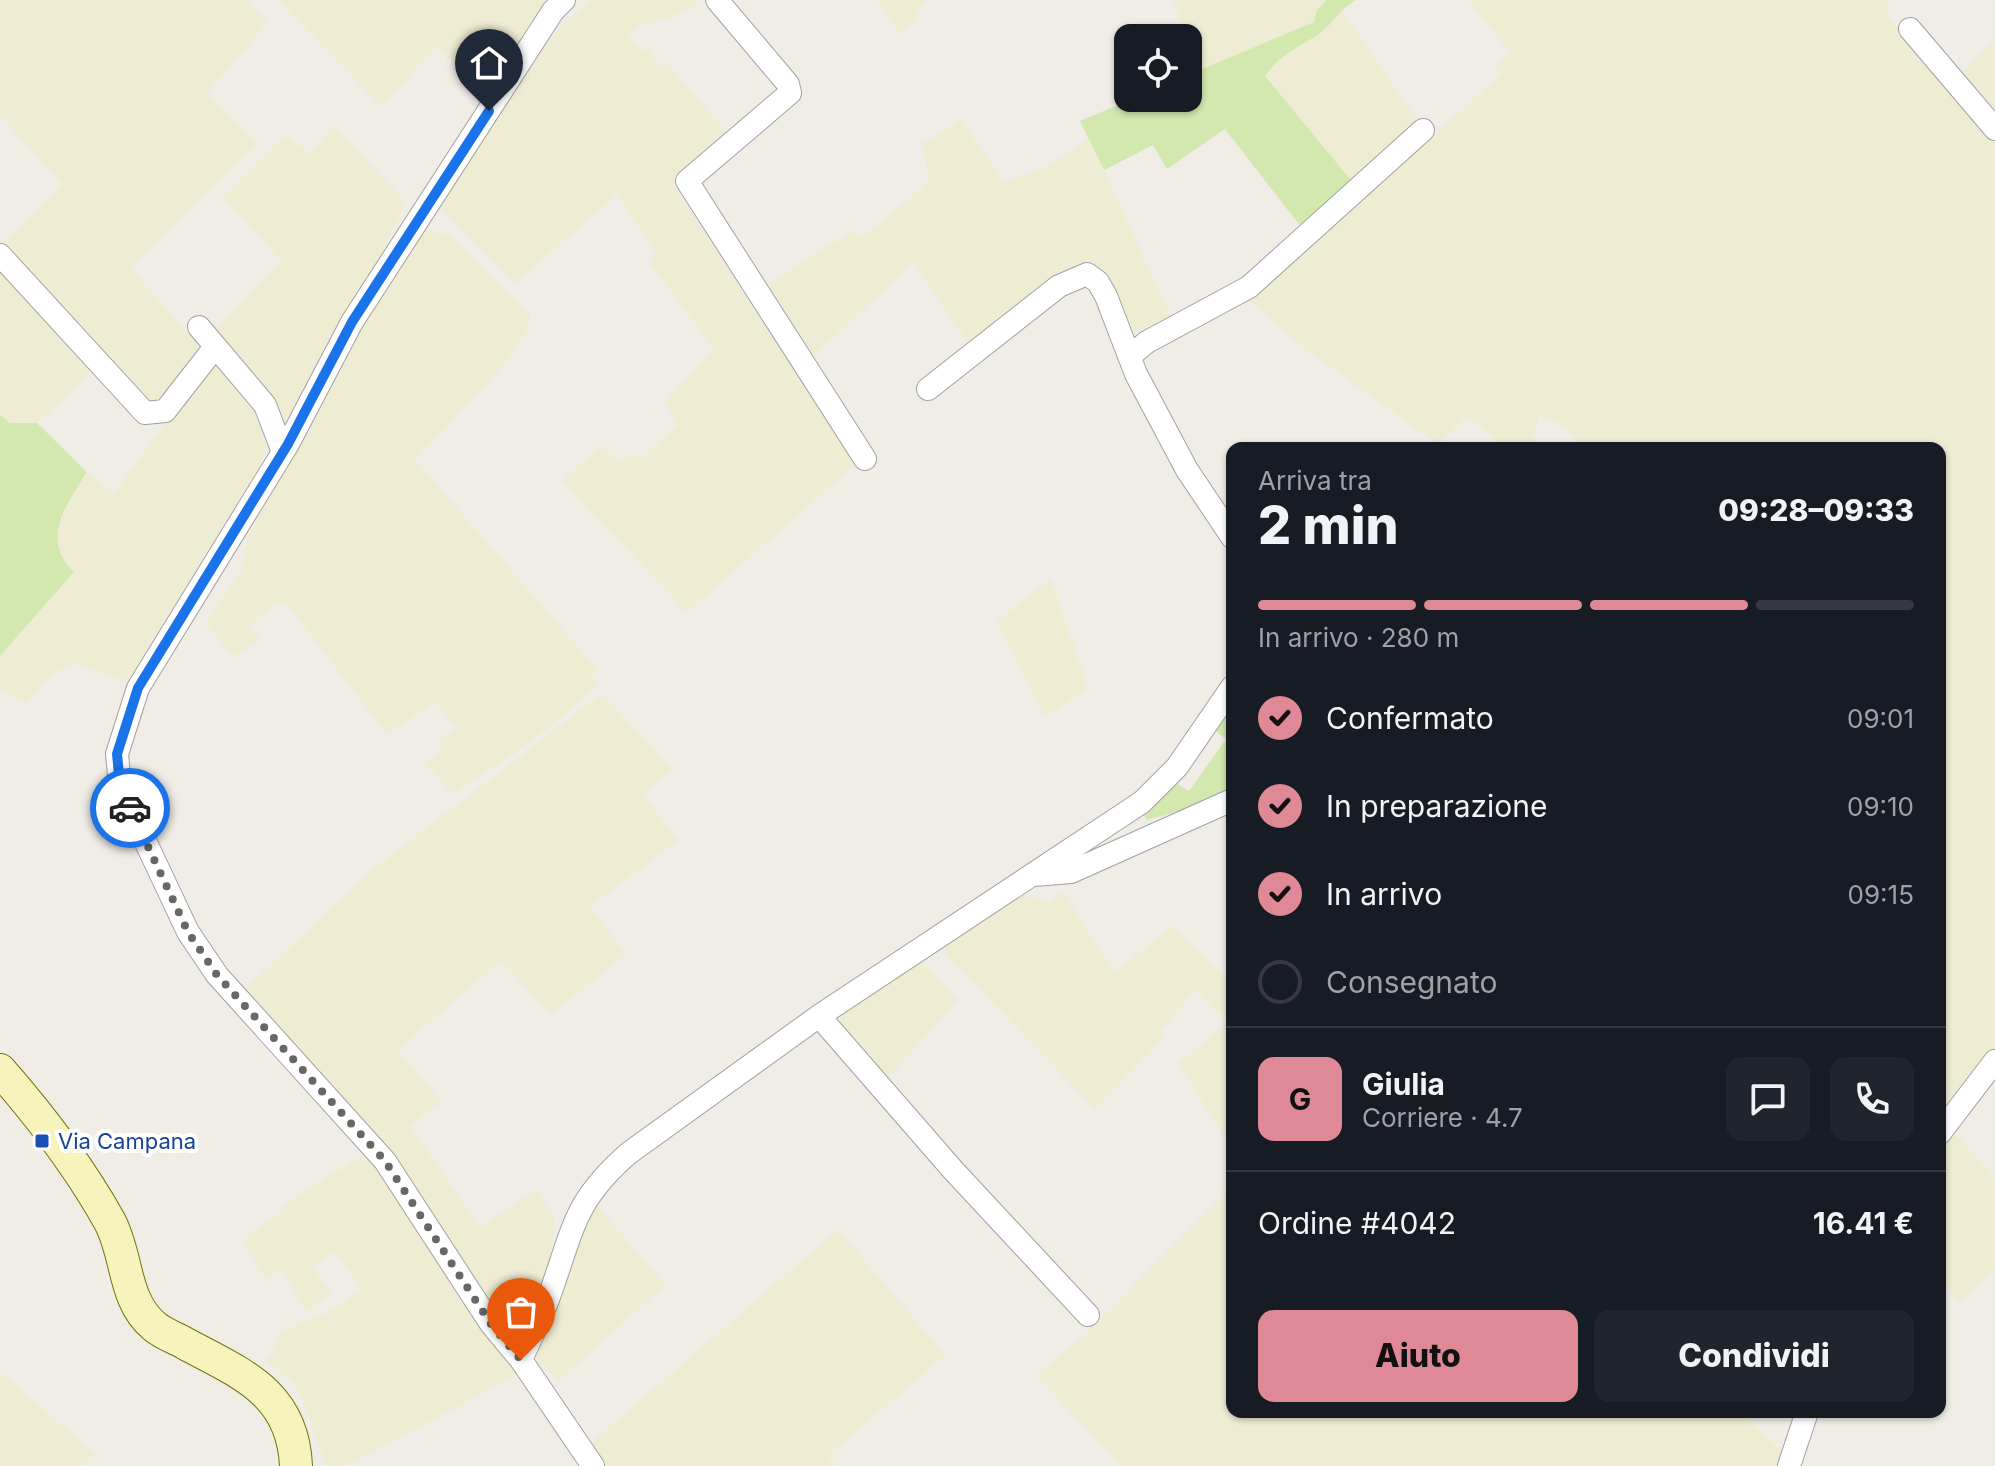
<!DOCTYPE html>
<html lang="it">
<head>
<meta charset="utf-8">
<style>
	body { margin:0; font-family:Inter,sans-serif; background:#20242c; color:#f1f3f6; height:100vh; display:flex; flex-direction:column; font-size:30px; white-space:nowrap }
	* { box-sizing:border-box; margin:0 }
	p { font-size:26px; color:#9ea1a6 }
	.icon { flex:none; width:44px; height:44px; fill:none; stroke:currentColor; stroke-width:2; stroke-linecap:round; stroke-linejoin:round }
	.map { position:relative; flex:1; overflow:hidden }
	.drawer { position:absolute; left:1226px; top:442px; width:720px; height:976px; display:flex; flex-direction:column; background:#171b24; border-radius:16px; box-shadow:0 2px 6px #0004 }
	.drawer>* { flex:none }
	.tools { position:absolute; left:1114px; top:24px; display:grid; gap:16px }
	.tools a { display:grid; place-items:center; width:88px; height:88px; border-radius:16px; background:#171b24; box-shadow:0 2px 6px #0004; font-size:40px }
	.pin { position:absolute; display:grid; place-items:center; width:68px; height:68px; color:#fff; margin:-82px -34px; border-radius:50% 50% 50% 0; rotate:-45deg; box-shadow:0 0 8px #0007 }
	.pin .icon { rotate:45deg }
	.courier { position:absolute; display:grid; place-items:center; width:80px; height:80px; margin:-40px; border:6px solid #1a73e8; border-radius:50%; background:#fff; color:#222; box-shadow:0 2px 10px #0007 }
	.head em { font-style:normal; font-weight:800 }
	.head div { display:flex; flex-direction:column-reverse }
	.head { display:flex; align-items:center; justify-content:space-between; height:136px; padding:0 32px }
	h1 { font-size:52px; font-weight:800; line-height:60px }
	.bar { display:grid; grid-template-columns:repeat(4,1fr); gap:12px 8px; align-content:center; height:96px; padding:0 32px }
	.bar i { height:10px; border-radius:6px; background:#363941 }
	.bar .selected { background:#de8995 }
	.bar p { grid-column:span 4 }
	.line { display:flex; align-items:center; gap:20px; padding:0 32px; border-top:2px solid #363941 }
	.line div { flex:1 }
	.round { display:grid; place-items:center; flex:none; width:84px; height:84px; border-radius:16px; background:#20242c }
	ol { padding:0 32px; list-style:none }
	li { display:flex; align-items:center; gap:24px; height:88px }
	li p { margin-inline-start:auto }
	li .icon { padding:8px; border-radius:50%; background:#de8995; color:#111; stroke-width:4 }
	li:last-child { color:#9ea1a6 }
	li i { width:44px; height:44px; border:4px solid #363941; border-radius:50% }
	.action { display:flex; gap:16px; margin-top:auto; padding:16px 32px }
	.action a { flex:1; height:92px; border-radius:16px; background:#de8995; color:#111; font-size:32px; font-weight:800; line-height:92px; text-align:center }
	.action a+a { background:#20242c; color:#f1f3f6 }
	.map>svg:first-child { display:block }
</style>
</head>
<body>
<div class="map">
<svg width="1995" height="1466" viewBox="0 0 1995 1466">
	<rect width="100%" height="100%" fill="#f0ece6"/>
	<!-- farmland -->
	<path fill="#eeecd3" d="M0,0H244L268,22L207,93L257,143L130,267L198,346L168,399L144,400L0,246L62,184L0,115Z
		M278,0H547L485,92L437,46L381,106Z
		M591,0H700L694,7L662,20L659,18L647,26L643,22L628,36L641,51L646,48L662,67L667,63L730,137L672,184L856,464L687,612L562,481L602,445L618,463L632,452L640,460L677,426L666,402L714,349L650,263L656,252L617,194L515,283L438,206L540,51L560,27Z
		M878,0H927L915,12L917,20L899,33Z
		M1173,0H1327L1317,10L1315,21L1199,71Z
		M1469,0H1889L1887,15L1995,139V1053L1948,1110L1940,1106V448H1584L1569,434L1568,427L1539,416L1532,448H1505L1467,416L1438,444L1307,350L1247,299L1412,148L1418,150L1501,74L1495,67L1510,53Z
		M1340,9L1419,122L1354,184L1265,76L1272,64L1296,46L1322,32Z
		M1995,40V120L1960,73Z
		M961,120L1004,183L1054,163L1089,138L1170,315L1137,333L1114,304L1091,260L973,348L913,263L808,361L761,289L853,231L859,238L881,223L929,181L922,144Z
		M333,126L405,201L390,238L289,419L283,417L211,334L282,261L223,197L285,136L311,154Z
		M427,229L451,237L531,315L525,333L506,362L415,460L598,670L591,676L598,686L531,741L452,794L425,762L442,750L437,742L457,727L434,702L387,734L286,603H275L249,626L260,639L234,656L206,624L242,569L248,536L363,318L418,232Z
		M0,264L96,368L37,423H10L0,415Z
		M215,365L254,410L266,446L261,464L127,682L77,663L57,670L26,703L0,688V656L74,573L61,560L56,536L70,498L87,472L114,494L208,366Z
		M1051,579L1088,688L1045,716L997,621Z
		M602,694L672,769L642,793L678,841L590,906L626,955L550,1014L501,960L397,1050L441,1101L410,1126L480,1228L536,1190L555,1218L549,1266L534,1310L525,1327L513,1335L243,991L376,867Z
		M1063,892L1115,973L1172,926L1232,985V1150L1179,1063L1228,1022L1195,990L1159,1032L1165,1037L1095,1109L945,953L949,943L1024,896L1049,903Z
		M918,959L958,1000L883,1083L831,1021Z
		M1955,1134L1995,1177V1269L1959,1302L1940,1281V1150Z
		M367,1152L518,1374L346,1466H326L304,1401L291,1380L264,1360L272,1355L280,1332L330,1312L363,1290L334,1251L311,1267L332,1293L306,1311L282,1269L266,1279L244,1244L248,1241L246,1236L281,1213L284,1206Z
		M1232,1187V1412H1741L1785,1454L1781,1466H1122L1036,1375L1086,1334Z
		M595,1203L665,1285L558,1381L532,1353Z
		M838,1230L945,1355L827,1456L835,1466H607L591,1443Z
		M0,1372L95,1454L80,1466H0Z"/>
	<!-- grass -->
	<path fill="#d2e8af" d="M1327,0H1356C1338,10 1334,23 1319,34C1299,47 1279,55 1265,76L1354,184L1305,232L1225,129L1167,169L1153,145L1104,170L1080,121L1135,98H1188V75L1314,22L1317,10Z
		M0,415L10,423H37L87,472C66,505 40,540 74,572L0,656Z
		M1232,706V788L1208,803L1147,820L1142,813L1175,783L1189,791L1226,739L1216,731Z"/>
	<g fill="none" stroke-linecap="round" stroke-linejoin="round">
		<defs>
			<path id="street" d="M564,0L553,11L352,322L288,444L138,688L117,754L119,775L132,813L188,932L217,975L385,1161L491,1324L521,1360L593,1466
				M717,0L788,84L790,93L687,181L865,459
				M1910,29L1995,129
				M0,255L145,413L165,411L215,347
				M199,327L265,405L283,452
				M1130,356L1147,342L1249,287L1423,130
				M928,389L1059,286L1087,274L1098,282L1106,296L1136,374L1187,470L1232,537
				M1034,875L1071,872L1232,800
				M819,1016L953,1170L1088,1315
				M1940,1133L1995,1061
				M521,1360C531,1337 543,1315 551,1291C574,1227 574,1201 629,1153L819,1016L1142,802L1177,767L1232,687
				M1789,1466L1807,1412"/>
			<path id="secondary" d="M0,1070C42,1118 79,1166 110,1222C128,1256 123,1300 154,1326C163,1334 176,1338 186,1344C242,1374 293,1393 296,1466"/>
		</defs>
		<!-- street casing -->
		<use href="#street" stroke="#a1a1a1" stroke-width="24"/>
		<!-- secondary casing -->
		<use href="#secondary" stroke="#747309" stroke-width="34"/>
		<!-- street -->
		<use href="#street" stroke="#fff" stroke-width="22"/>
		<!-- secondary -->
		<use href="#secondary" stroke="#f7f3bd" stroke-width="32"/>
	</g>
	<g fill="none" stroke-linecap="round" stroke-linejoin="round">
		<!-- done -->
		<path stroke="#696765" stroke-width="8" stroke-dasharray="0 14.4" d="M130,808L188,932L217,975L385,1161L491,1324L521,1360"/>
		<!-- route -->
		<path stroke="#1a73e8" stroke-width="10" d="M130,808L119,775L117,754L138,688L288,444L352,322L489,111"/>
	</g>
	<!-- markers -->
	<rect fill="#1a4fb4" stroke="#fff" stroke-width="3" x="34" y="1133" width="16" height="16" rx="4"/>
	<g text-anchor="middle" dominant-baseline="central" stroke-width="8" stroke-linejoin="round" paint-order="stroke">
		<!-- transit labels -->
		<g font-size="22" fill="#164399" stroke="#fff" text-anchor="start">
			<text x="58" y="1141">Via Campana</text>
		</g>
	</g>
</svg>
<div class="tools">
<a><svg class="icon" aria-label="locate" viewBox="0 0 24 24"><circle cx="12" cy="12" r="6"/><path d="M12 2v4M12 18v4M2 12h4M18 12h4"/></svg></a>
</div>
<div class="pin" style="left:521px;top:1360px;background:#ea580c"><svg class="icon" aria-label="bag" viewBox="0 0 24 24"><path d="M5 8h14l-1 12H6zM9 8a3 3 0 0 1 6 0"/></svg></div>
<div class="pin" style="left:489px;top:111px;background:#1f2937"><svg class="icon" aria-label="home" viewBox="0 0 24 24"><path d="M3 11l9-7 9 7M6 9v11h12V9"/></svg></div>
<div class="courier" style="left:130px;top:808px"><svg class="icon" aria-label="car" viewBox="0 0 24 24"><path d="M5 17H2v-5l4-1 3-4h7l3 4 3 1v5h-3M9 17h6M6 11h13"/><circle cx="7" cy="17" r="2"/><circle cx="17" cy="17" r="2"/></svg></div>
<section class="drawer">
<div class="head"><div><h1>2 min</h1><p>Arriva tra</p></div><em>09:28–09:33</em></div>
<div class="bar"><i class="selected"></i><i class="selected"></i><i class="selected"></i><i></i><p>In arrivo · 280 m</p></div>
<ol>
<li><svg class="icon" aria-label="check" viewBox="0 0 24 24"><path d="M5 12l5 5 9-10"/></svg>Confermato<p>09:01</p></li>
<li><svg class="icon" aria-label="check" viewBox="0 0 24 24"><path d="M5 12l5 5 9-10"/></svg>In preparazione<p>09:10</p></li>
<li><svg class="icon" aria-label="check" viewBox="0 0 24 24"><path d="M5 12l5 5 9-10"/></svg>In arrivo<p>09:15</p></li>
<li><i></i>Consegnato</li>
</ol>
<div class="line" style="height:144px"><b class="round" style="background:#de8995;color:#111">G</b><div><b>Giulia</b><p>Corriere · 4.7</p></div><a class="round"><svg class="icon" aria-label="chat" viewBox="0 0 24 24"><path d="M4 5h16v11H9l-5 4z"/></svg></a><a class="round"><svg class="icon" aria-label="phone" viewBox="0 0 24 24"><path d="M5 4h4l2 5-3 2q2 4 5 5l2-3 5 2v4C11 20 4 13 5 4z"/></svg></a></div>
<div class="line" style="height:104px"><div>Ordine #4042</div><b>16.41 €</b></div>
<div class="action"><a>Aiuto</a><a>Condividi</a></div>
</section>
</div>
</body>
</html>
